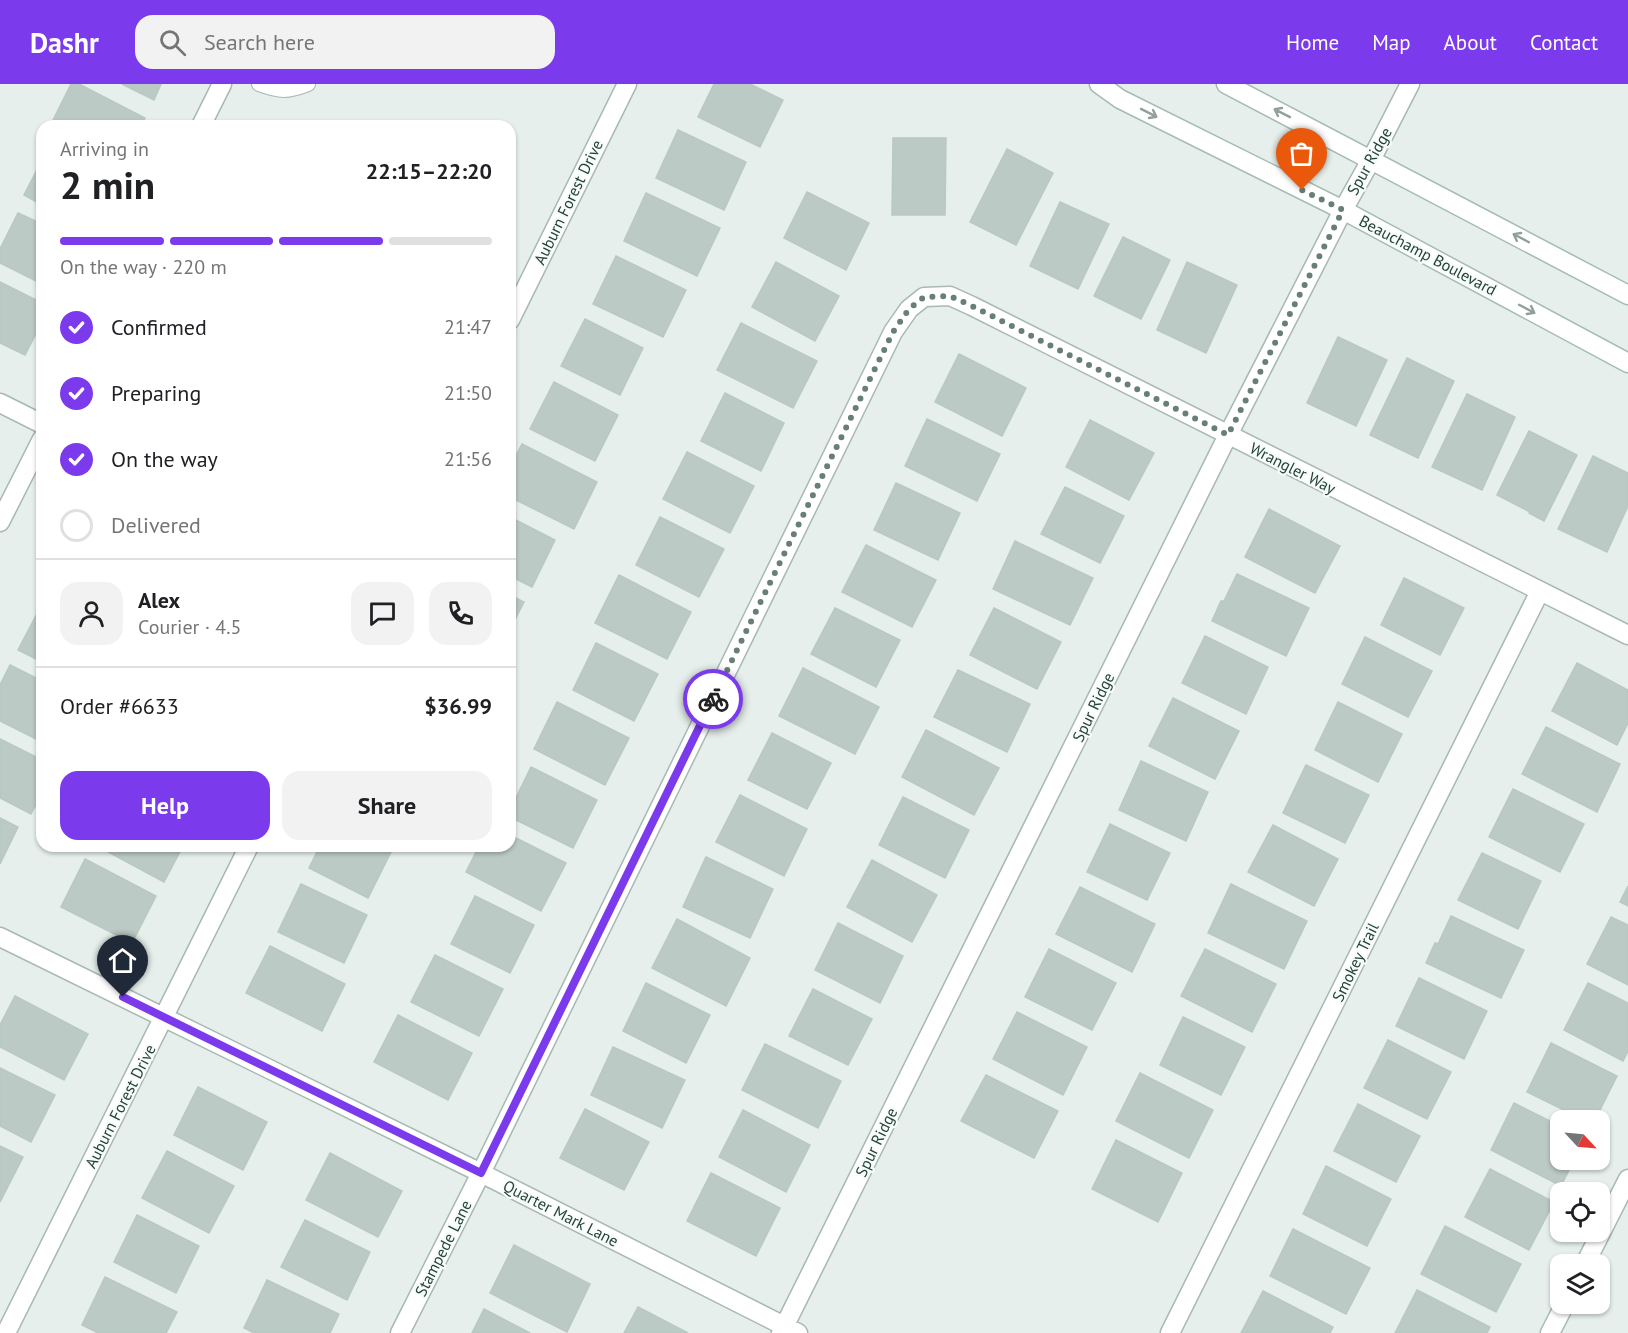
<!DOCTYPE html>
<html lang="en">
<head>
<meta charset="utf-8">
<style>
	body { margin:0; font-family:"PT Sans",sans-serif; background:#f2f2f2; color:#202124; height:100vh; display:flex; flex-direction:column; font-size:22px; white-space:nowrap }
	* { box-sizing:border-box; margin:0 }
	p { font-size:20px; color:#757577 }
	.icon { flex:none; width:33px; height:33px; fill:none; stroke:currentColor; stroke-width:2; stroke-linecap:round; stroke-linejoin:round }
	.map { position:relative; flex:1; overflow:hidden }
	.drawer { position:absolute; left:36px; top:36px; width:480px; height:732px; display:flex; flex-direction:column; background:#fff; border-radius:18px; box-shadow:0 2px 4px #0004 }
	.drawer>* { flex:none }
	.needle { width:39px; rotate:116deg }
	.fabs { position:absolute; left:1550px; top:1026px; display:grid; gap:12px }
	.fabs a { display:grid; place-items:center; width:60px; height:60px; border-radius:12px; background:#fff; box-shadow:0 2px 4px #0004; font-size:30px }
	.pin { position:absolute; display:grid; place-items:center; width:51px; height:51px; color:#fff; margin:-62px -26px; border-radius:50% 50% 50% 0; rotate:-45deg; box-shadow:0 0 6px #0007 }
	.pin .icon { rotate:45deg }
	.courier { position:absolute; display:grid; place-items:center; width:60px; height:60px; margin:-30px; border:4px solid #7c3aed; border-radius:50%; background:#fff; color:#222; box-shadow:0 2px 8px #0007 }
	.head em { font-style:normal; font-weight:700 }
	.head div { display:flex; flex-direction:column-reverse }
	.head { display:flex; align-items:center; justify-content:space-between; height:102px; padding:0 24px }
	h1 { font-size:39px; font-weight:700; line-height:45px }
	.bar { display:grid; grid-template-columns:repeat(4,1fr); gap:9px 6px; align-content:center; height:72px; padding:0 24px }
	.bar i { height:8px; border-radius:4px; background:#e0e0e0 }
	.bar .selected { background:#7c3aed }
	.bar p { grid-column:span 4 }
	.line { display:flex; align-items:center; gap:15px; padding:0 24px; border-top:2px solid #e0e0e0 }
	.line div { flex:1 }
	.round { display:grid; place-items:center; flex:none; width:63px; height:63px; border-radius:18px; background:#f2f2f2 }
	ol { padding:0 24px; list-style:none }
	li { display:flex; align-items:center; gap:18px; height:66px }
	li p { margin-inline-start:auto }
	li .icon { padding:6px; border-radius:50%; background:#7c3aed; color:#fff; stroke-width:4 }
	li:last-child { color:#757577 }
	li i { width:33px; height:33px; border:3px solid #e0e0e0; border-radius:50% }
	.button { display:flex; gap:12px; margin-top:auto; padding:12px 24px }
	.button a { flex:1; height:69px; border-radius:18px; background:#7c3aed; color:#fff; font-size:24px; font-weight:700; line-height:69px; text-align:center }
	.button a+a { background:#f2f2f2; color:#202124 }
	header { display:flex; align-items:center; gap:36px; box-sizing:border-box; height:84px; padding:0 30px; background:#7c3aed; color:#fff }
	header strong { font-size:28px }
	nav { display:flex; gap:33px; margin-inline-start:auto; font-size:21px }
	.search { width:420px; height:54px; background:#f2f2f2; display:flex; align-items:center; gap:15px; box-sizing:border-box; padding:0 21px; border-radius:18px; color:#757577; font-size:22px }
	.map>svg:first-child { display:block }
</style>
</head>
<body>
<header>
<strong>Dashr</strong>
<div class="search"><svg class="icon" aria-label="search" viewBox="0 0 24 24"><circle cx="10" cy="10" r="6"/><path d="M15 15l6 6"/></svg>Search here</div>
<nav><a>Home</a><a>Map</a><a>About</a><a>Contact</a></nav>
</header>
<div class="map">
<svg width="1628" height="1249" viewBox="0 0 1628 1249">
	<rect width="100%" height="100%" fill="#e6efeb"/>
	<!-- building -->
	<path fill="#bbcac4" stroke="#b8c9c2" stroke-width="1.5" d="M71,0H79L145,34L141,42H50Z
		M122,0H161L154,16Z
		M714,0H750L783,16L760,63L698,33Z
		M678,46L746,78L724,126L656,94Z
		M893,54H946L945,131H892Z
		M1007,65L1053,89L1016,161L970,138Z
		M42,76V121L24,111Z
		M807,108L869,139L846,186L784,154Z
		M646,109L720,144L697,192L624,157Z
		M1060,118L1109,140L1078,205L1030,182Z
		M18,129L42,140V200L0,179V165Z
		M1123,153L1170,176L1141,235L1094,212Z
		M616,172L686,206L663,253L593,220Z
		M776,178L839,212L815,257L752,223Z
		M1187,178L1237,201L1206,269L1157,246Z
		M0,198L42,219V238L25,271L0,259Z
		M585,235L643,264L620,311L561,282Z
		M741,239L817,277L793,324L717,286Z
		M1338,253L1387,276L1356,342L1307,319Z
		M959,270L1026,304L1002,352L935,318Z
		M1407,274L1454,297L1418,374L1370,351Z
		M554,298L618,331L595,377L530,345Z
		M725,309L784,339L761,387L701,357Z
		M1467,310L1515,333L1482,406L1432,383Z
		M927,335L1000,370L977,417L905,382Z
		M1090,336L1154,369L1129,416L1066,383Z
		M1529,347L1577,371L1544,437L1529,429L1530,428L1497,411Z
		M522,360L597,398L574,445L510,413V383Z
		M687,368L754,402L730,449L663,415Z
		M1593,372L1628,389V422L1607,468L1558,445Z
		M896,399L960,429L938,476L874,446Z
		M1065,403L1124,432L1100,479L1041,450Z
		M1269,425L1340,462L1315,509L1245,473Z
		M510,433L555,456L532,503L510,492Z
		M660,433L724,465L699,513L636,481Z
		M1015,457L1093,494L1070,541L993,505Z
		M866,461L936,496L912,543L842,508Z
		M1237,490L1309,524L1286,572L1212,537L1221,517H1224Z
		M619,491L691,528L667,575L595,539Z
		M1404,494L1464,524L1440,571L1381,541Z
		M510,511L524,518L510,545Z
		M42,520V578L18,566Z
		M835,524L900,556L876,603L811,570Z
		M994,524L1061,558L1037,605L970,571Z
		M1205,552L1268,583L1246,630L1182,599Z
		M1365,553L1432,587L1408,633L1342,600Z
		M596,559L658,590L634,637L573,606Z
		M1577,579L1628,606V639L1617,661L1552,627Z
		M10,581L42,597V658L0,637V601Z
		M803,584L879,623L855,670L779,632Z
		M958,586L1030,620L1007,668L934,633Z
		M1173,614L1239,647L1215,695L1149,662Z
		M557,618L629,654L605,701L534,665Z
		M1338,618L1402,650L1378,698L1315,666Z
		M1546,643L1620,680L1597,728L1522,690Z
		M926,646L999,684L974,731L902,693Z
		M772,649L831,679L807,725L748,696Z
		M0,655L42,676V709L31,730L0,714Z
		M1141,677L1208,708L1186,757L1119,726Z
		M1306,681L1369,711L1345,759L1283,729Z
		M531,683L597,716L573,764L510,733V726Z
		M1513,705L1584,740L1560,788L1489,753Z
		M740,711L807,745L784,792L716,758Z
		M903,713L969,746L945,794L879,761Z
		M0,734L18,743L0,780Z
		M1110,740L1170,769L1147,816L1087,788Z
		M1273,741L1338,775L1314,822L1248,788Z
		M510,751L566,779L541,827L466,788L479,762H510Z
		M99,762H183L164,798L99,763Z
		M320,762H383L392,766L368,814L309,784Z
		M1482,769L1541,797L1518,845L1458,816Z
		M706,773L773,805L750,854L683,823Z
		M85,775L156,812L132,859L61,823Z
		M872,776L937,811L912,858L847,823Z
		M301,800L367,831L344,879L278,848Z
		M1231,800L1307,837L1284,885L1208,849Z
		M1628,802V822L1620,818Z
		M1080,803L1155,840L1132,888L1056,850Z
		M475,812L534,841L510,889L451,860Z
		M1451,832L1524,866L1501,914L1426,879L1435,859L1438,860Z
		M1611,833L1628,841V901L1587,880Z
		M677,835L750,874L726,922L652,884Z
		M838,839L903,872L880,919L815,886Z
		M270,862L345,900L322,947L246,909Z
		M1049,865L1116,899L1092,946L1025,913Z
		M1205,865L1276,900L1252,948L1181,912Z
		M435,871L503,905L479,952L411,918Z
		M1419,894L1487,927L1464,975L1396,942Z
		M646,899L710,931L686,979L623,947Z
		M1588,899L1628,919V967L1623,977L1564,946Z
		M813,905L872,935L848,981L789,952Z
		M15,912L88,950L64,996L0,963V941Z
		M1017,928L1087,963L1063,1011L993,975Z
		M398,931L472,969L448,1016L374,978Z
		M1183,933L1245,963L1221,1011L1160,981Z
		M1388,956L1451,988L1427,1035L1364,1004Z
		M1551,959L1617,992L1595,1036H1584L1527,1008Z
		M765,960L841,997L818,1044L742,1006Z
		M613,963L685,996L662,1044L591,1011Z
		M0,984L55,1011L31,1058L0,1042Z
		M1140,989L1213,1026L1189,1074L1116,1037Z
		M986,991L1058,1027L1034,1074L961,1037Z
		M198,1003L267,1038L243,1086L174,1051Z
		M1514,1019L1560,1042V1076H1574L1561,1102L1491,1066Z
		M1358,1020L1420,1052L1396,1098L1334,1067Z
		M585,1025L649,1058L624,1106L560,1074Z
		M743,1026L810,1061L786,1108L719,1073Z
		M1116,1056L1182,1089L1158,1138L1092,1105Z
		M0,1062L23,1073L0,1118Z
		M167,1067L234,1102L209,1149L142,1114Z
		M330,1069L402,1107L378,1153L306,1116Z
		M1326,1082L1391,1115L1367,1162L1303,1130Z
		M1490,1085L1554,1118L1529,1166L1465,1133Z
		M711,1089L780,1124L756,1172L687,1137Z
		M137,1131L199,1162L176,1209L114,1178Z
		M305,1136L370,1168L347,1216L281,1183Z
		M1445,1142L1521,1180L1496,1228L1421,1190Z
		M1293,1145L1370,1184L1346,1230L1270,1192Z
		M514,1161L590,1200L567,1248L490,1209Z
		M105,1193L177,1228L166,1249H98L82,1241Z
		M267,1196L339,1230L330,1249H254L244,1244Z
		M1417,1206L1490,1243L1487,1249H1395Z
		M1263,1207L1333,1243L1330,1249H1241Z
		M638,1223L688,1249H624Z
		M484,1225L530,1249H472Z"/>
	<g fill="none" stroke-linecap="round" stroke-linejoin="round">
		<defs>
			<path id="lane" d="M259,0C280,8 288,8 308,0"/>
			<path id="street" d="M201,42L222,0
				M510,236L627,0
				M0,319L42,340
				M0,438L42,355
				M0,853L481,1089L798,1249
				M1585,1180L1628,1095
				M6,1249L249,762
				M400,1249L481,1089L893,248L909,225L924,213L950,212L972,222L1628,551
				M781,1249L1228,351L1343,126L1371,76L1410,0
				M1170,1249L1540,507
				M1550,1249L1565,1220"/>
			<path id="secondary" d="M1099,0L1120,15L1343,126L1628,279
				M1226,0L1628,211"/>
		</defs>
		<!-- lane casing -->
		<use href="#lane" stroke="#a8b8b2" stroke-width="16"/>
		<!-- street casing -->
		<use href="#street" stroke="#a8b8b2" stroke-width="21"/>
		<!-- secondary casing -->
		<use href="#secondary" stroke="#a4bbb3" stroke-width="21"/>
		<!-- lane -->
		<use href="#lane" stroke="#fff" stroke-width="14"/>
		<!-- street -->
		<use href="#street" stroke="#fff" stroke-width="18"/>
		<!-- secondary -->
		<use href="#secondary" stroke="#fff" stroke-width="18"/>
	</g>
	<!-- one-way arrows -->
	<defs><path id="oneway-shaft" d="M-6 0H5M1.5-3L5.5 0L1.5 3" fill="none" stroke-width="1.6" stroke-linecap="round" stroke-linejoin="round" transform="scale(1.5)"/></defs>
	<g stroke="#92a09c">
		<use href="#oneway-shaft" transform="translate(1149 29) rotate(27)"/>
		<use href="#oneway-shaft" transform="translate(1282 29) rotate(-153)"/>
		<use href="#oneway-shaft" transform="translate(1521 154) rotate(-152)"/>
		<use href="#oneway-shaft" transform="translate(1527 225) rotate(28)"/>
	</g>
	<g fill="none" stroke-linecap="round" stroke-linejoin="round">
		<!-- done -->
		<path stroke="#687f78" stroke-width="6" stroke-dasharray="0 10.8" d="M713,615L893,248L909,225L924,213L950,212L972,222L1228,351L1343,126L1302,106"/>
		<!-- route -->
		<path stroke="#7c3aed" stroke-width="8" d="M123,913L481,1089L713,615"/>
	</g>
	<g text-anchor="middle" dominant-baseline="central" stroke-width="4.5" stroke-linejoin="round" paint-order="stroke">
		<!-- street labels -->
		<g font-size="16" fill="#24423a" stroke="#f7fbf9">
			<text transform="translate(1369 77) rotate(-61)">Spur Ridge</text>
			<text transform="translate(568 118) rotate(-64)">Auburn Forest Drive</text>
			<text transform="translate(1428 171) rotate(28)">Beauchamp Boulevard</text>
			<text transform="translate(1293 384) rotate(27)">Wrangler Way</text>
			<text transform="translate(1093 623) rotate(-64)">Spur Ridge</text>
			<text transform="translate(1355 878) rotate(-64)">Smokey Trail</text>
			<text transform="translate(120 1022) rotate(-63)">Auburn Forest Drive</text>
			<text transform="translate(876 1058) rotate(-64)">Spur Ridge</text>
			<text transform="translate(561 1129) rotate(27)">Quarter Mark Lane</text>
			<text transform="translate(443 1164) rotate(-63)">Stampede Lane</text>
		</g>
	</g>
</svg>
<div class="fabs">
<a><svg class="needle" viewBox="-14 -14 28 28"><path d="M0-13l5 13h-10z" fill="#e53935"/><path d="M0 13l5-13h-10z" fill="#757577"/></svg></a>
<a><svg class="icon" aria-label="locate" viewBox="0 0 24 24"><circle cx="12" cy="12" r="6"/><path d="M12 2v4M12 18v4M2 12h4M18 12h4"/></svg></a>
<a><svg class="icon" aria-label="layers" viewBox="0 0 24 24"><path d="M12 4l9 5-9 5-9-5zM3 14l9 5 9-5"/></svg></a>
</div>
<div class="pin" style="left:1302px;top:106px;background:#ea580c"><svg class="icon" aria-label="bag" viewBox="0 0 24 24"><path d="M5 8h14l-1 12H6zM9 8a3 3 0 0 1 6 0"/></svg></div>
<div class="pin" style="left:123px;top:913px;background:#1f2937"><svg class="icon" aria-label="home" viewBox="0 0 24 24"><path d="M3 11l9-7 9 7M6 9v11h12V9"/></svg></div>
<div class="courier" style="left:713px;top:615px"><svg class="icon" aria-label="bike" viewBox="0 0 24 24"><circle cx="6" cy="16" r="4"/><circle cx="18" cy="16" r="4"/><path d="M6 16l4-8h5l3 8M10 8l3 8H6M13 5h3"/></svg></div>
<section class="drawer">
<div class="head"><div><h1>2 min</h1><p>Arriving in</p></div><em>22:15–22:20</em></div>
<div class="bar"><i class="selected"></i><i class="selected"></i><i class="selected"></i><i></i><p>On the way · 220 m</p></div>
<ol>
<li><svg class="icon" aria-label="check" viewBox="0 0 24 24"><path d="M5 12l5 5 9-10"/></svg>Confirmed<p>21:47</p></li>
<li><svg class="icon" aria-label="check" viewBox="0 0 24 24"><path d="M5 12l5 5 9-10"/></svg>Preparing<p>21:50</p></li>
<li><svg class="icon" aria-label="check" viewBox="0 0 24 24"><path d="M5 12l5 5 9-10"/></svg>On the way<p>21:56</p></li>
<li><i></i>Delivered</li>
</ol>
<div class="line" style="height:108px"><a class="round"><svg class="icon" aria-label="person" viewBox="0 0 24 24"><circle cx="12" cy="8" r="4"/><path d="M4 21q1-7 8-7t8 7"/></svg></a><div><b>Alex</b><p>Courier · 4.5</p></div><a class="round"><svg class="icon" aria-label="chat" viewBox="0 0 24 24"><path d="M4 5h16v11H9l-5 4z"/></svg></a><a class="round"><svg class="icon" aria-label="phone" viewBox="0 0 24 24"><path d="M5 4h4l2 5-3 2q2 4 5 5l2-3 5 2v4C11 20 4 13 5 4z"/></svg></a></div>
<div class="line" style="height:78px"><div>Order #6633</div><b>$36.99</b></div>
<div class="button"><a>Help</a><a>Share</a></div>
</section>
</div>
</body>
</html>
